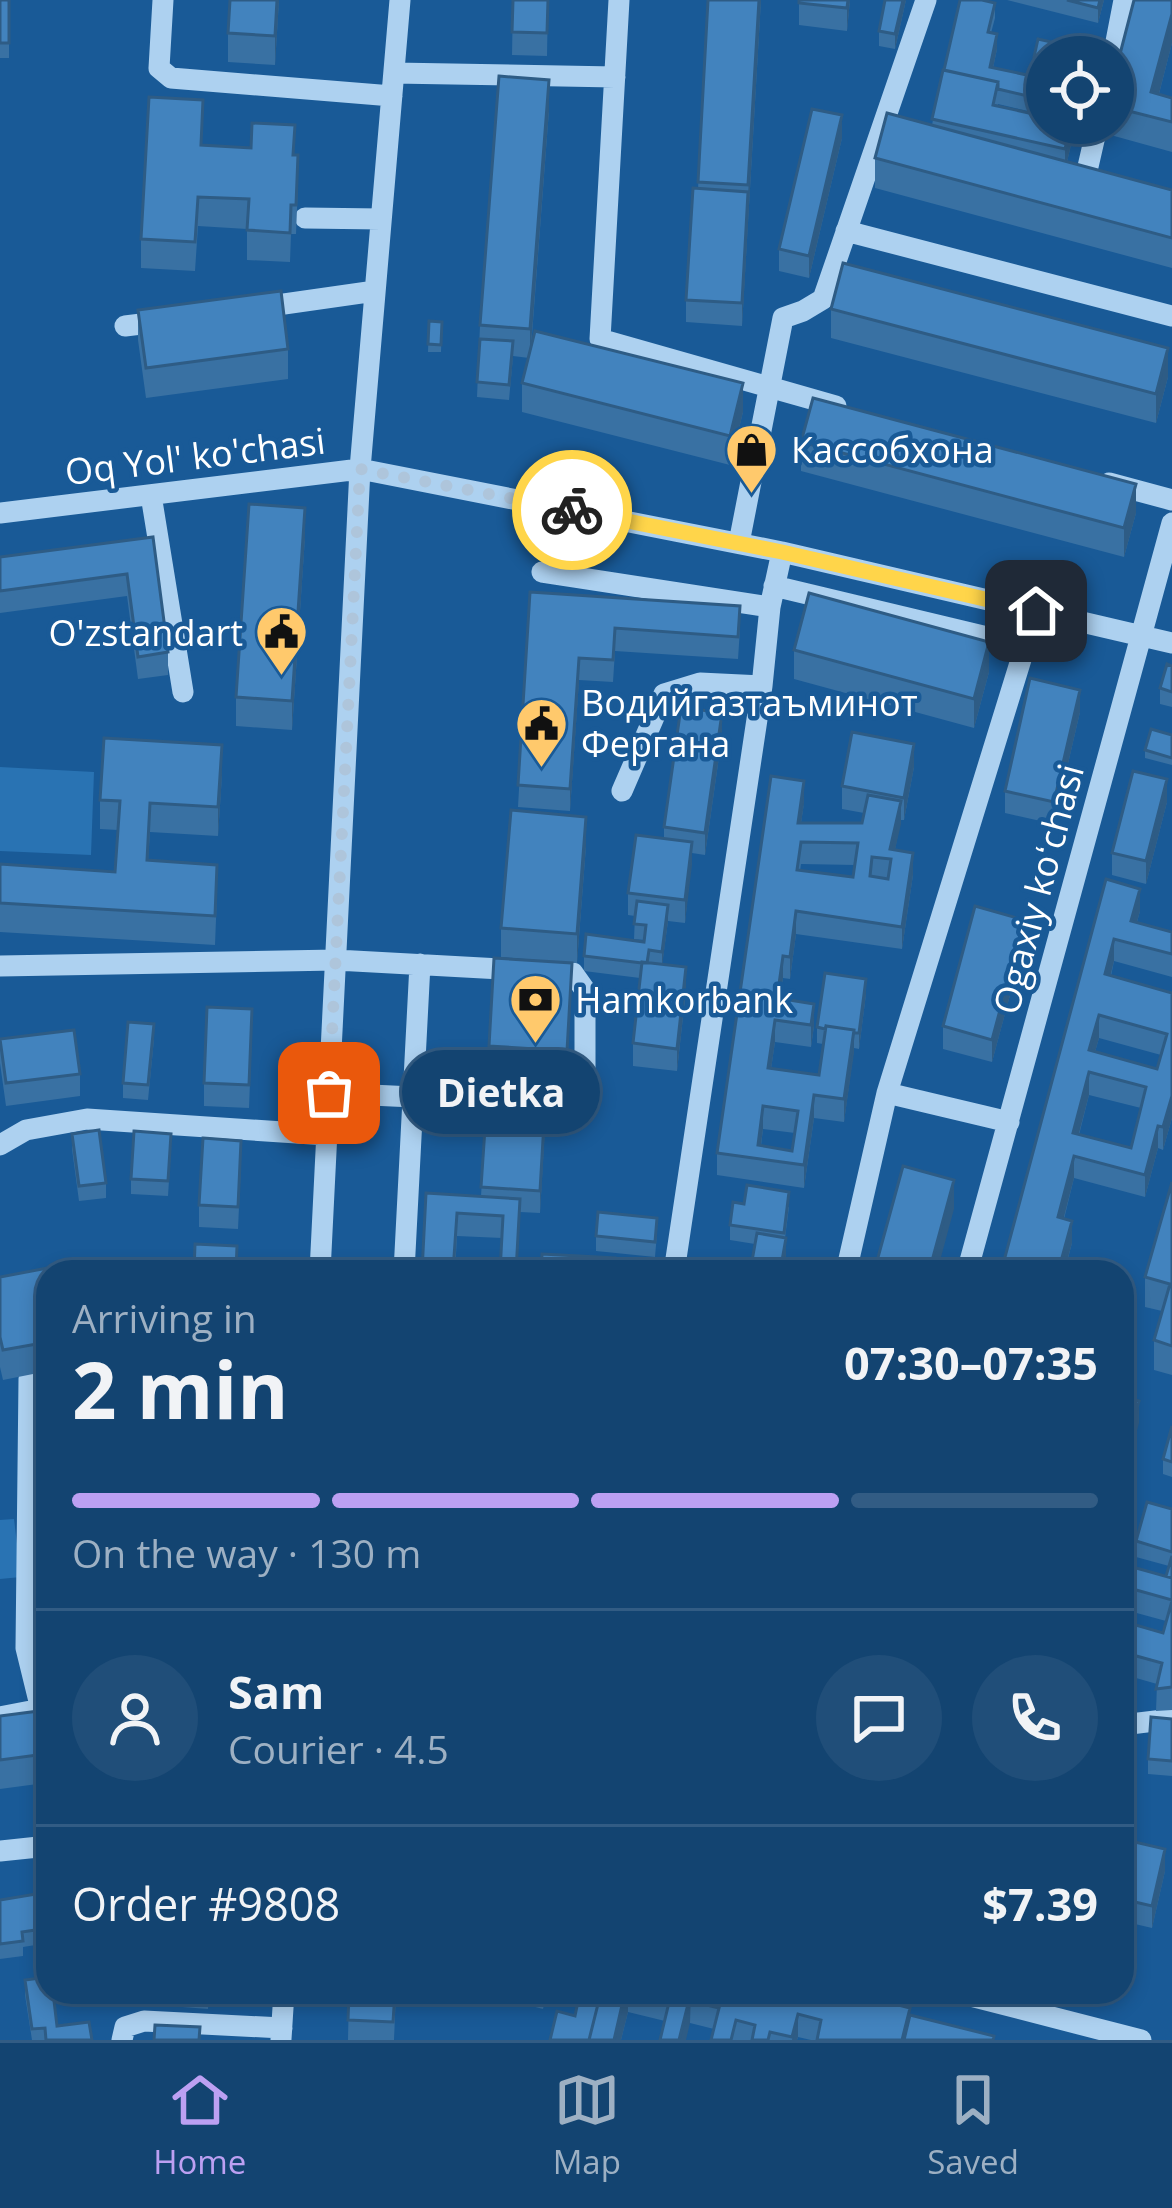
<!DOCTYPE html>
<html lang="en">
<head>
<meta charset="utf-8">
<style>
	body { margin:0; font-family:"Open Sans",sans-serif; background:#204e79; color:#f1f3f6; height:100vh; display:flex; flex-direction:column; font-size:45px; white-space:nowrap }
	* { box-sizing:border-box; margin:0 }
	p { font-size:39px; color:#9db0c3 }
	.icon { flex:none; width:66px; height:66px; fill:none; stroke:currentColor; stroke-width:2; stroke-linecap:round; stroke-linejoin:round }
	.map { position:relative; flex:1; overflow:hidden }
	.panel { position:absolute; left:36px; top:1260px; width:1098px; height:744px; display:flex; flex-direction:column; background:#134471; border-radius:36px; box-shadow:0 6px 18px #0003,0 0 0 3px #325c84 }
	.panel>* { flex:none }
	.controls { position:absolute; left:1026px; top:36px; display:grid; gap:24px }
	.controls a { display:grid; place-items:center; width:108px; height:108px; border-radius:50%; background:#134471; box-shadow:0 6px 18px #0003,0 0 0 3px #325c84; font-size:60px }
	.pin { position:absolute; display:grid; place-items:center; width:102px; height:102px; color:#fff; margin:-51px; border-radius:24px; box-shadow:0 6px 18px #0006 }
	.courier { position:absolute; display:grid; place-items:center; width:120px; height:120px; margin:-60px; border:9px solid #ffd54a; border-radius:50%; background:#fff; color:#222; box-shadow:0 3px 15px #0007 }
	.bubble { position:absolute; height:84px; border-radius:42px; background:#134471; box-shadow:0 6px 18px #0003,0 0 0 3px #325c84; font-size:39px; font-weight:700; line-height:84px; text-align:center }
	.overview em { font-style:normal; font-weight:700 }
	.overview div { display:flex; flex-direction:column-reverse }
	.overview { display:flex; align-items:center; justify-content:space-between; height:204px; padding:0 36px }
	h1 { font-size:78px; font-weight:700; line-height:90px }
	.bar { display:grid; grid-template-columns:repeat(4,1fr); gap:18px 12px; align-content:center; height:144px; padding:0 36px }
	.bar i { height:15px; border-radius:9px; background:#325c84 }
	.bar .on { background:#bca0f2 }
	.bar p { grid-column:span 4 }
	.line { display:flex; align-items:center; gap:30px; padding:0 36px; border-top:3px solid #325c84 }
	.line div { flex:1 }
	.round { display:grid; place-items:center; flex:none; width:126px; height:126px; border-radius:63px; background:#204e79 }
	.menu { display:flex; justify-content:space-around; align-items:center; height:168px; border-top:3px solid #325c84; background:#134471; font-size:33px; color:#9db0c3 }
	.menu a { display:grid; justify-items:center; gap:6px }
	.menu .on { color:#bca0f2 }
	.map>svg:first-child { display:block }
</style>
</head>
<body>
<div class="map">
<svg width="1172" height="2040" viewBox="0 0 1172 2040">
	<rect width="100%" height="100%" fill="#195a97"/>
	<!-- green -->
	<path fill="#2973b3" d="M0,767L94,772L91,855L0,851Z
		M14,1519L21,1577L0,1579V1520Z"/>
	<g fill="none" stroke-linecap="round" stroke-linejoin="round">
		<!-- minor -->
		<path stroke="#add1f0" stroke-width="21" d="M163,0L159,68L171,78L392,96
			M619,0L600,339L836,406
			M1113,57L1124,0
			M394,73L615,77
			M1087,171L1098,123
			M305,218L381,219
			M846,231L1172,316
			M256,308L375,291
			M125,326L166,321
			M1109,483L1172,500
			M151,495L183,692
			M0,513L360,469L782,552L1172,643
			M739,543L783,318L803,311L823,299L926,0
			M542,572L770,607
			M774,586L983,636
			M622,791L664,694L700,683L762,686
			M0,966L336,960L573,973L585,990V1084
			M329,1093L413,1097
			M887,1093L1009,1122
			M0,1145L26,1130L87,1119L327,1135
			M320,1272L360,469L400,0
			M404,1272L420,964
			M674,1272L762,686L770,607L782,552
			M846,1272L887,1093L1036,611
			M967,1272L1172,523
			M48,1380L29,1379L26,1648L48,1738
			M0,1717L41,1709
			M1122,1725L1172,1719
			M0,1851L48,1846
			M955,1992L1141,2040
			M281,2039L284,1992
			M122,2040L125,2027L144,2021L282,2028"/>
	</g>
	<!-- wall -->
	<path fill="#3971a3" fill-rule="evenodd" d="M0,0H9V58H0Z
		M279,0L275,65L228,62V33Z
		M513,0H548L547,56L512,55Z
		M708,0H761L742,326L686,322V300L698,189Z
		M799,0H850L847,31L799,25Z
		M906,0L895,49L879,46V31Z
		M960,0H982L995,3V18L991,33L997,34V49L993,68L1034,77V57L1038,39L1087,50V57H1047V111L1041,110L1043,82L1036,80V92L1032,112L998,104V106L1047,117V123H1076L1067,162L1172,190V268L875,188V158L887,113L932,125L943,70H944Z
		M1007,0H1104L1098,23Z
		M1172,0V43L1159,94L1172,98V152L1107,134V123H1113V81Z
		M549,110L531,348L743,412L730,465L522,412V383L529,358L513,356L509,400L477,397L480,325Z
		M842,138L809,278L779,271V249Z
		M202,145L295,155L298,184L296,234H291L290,262L247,260V229L198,226L195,271L141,268V239Z
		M831,309L1168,377L1156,423L831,338Z
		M138,310L288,349V379L146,398L138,340Z
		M429,321L442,322L441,352H428Z
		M801,442L1136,513L1124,557L801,471Z
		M153,537L168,652V675L138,679L127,596L0,613V557Z
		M305,537L292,730L236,726V697Z
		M530,592L740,629L738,659L615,651L613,682L579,680L570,811L518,807Z
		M794,650L989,672L974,728L794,679Z
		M1172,666V707L1160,704V688Z
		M1080,712L1054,824L1005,813V791Z
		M1172,735V765L1145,758V750Z
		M722,736L705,855L692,853L685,923L668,921L662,965L686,990L677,1071L633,1066V1043L640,978L584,971V956L644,942L645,940L634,939L635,916L628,915V893L664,838V827Z
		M914,767L904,820H901L895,849L913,875L902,949L796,934L790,979L783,978L780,999L814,1026L811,1047L775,1042L771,1069L819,1075L823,1044L817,1043V1027L866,994L859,1049L854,1048L844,1122L814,1118L804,1188L717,1175V1153L804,803L801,823H862L864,813L842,809V786ZM801,864L855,865L853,877L800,871ZM763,1129L795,1133L792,1151L761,1146Z
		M222,775L218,836L150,832L148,861L217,894L215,945L0,932V864L115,872L118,830L100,829V800Z
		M1167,802L1146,884L1112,875V853Z
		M586,846L577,963H572L567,1073L489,1069V1046L571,963L501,957V928Z
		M1106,879L1140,911L1137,922L1172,932V977L1114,961L1111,976L1172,993V1118L1163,1150L1158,1148L1145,1197L1074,1178L1064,1219L1072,1243L1066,1266L1001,1272ZM1099,1038L1161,1055L1157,1069L1095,1052ZM1089,1095L1141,1108L1131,1148L1079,1135Z
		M1024,943L992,1062L943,1049V1026Z
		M252,1032L249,1108L204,1106V1083Z
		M0,1039L80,1074V1096L6,1106L0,1063Z
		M154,1039L148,1100L123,1098V1083Z
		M488,1084L546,1110L540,1213L520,1212L502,1238L457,1236L455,1272H422L426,1193L481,1196Z
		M72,1134L106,1183V1198L79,1201L72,1149Z
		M171,1149L168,1196L131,1194V1179Z
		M241,1163L238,1229L199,1227V1205Z
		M1172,1182V1375L1154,1370V1340L1162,1311L1145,1307V1277Z
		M789,1207L785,1238L786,1260L755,1244L730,1240V1225Z
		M657,1233L655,1257L596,1251V1236Z
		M48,1272V1371L3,1380L0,1367V1277Z
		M1172,1426V1477L1163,1474V1459Z
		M1172,1509V1710L1156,1711L1157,1684L1122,1674V1621L1163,1633L1166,1621L1122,1609V1564L1166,1576L1169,1566L1136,1557V1541Z
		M0,1716L45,1754V1783L0,1789Z
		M1172,1719V1776L1148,1774V1759Z
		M1122,1769L1128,1770L1127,1817H1122Z
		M1122,1839L1165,1871L1152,1928L1122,1921Z
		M48,1892V1958H44L42,1944L23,1947V1956L0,1959V1900Z
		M25,1980L57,2026L92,2040H32L25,1995Z
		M145,1992H209L208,2009L157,2005V1996L145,1995Z
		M349,1992H396L394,2040H348Z
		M516,1992H547L543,2009L516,2002Z
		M580,1992H849L910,2015L994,2040H811L798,2037L797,2040H711L714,2029L690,2023L665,2021L628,2012L621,2040H550L575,2016Z"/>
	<!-- shaded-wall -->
	<path fill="#2e5c85" d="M277,0H279L275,65V36Z
		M759,0H761L742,326V303Z
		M848,0H850L847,31V8Z
		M903,0H906L895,49V34Z
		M1100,0H1104L1098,23V8Z
		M1172,14V43L1153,117L1151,92Z
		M997,34V49L990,82V67Z
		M1036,77V92L1032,112V97Z
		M549,80V110L530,358V329Z
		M842,115V138L809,278V256Z
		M1071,123H1076L1065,171V149Z
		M1168,348V377L1156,423V394Z
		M743,383V412L730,465V436Z
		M1136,484V513L1124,557V528Z
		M305,508V537L292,730V701Z
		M989,642V672L974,728V699Z
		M579,658V680L570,811V789Z
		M1080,690V712L1054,824V802Z
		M722,713V736L705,855V833Z
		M914,744V767L904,820V798Z
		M222,745V775L218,836V807Z
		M1167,779V802L1146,884V861Z
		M804,781V803L798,845V823Z
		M901,801V824L891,867L890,849Z
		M586,817V846L577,963V934Z
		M692,842V865L685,923V900Z
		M913,853V875L902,949V927Z
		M1140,889V911L1131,943V921Z
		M668,905V921L662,967V952Z
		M796,911V934L790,979V957Z
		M1024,920V943L992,1062V1040Z
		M1114,939V961L1105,997V974Z
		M783,956V978L777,1021V998Z
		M686,967V990L677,1071V1049Z
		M866,979V994L859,1049V1033Z
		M814,1004V1026L811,1047V1025Z
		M1099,1015V1038L1089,1073V1050Z
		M775,1020V1042L768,1090V1068Z
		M854,1030V1053L844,1122V1099Z
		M1089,1072V1095L1073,1156V1133Z
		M546,1088V1110L540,1213V1191Z
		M814,1095V1118L804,1188V1165Z
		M1172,1096V1118L1163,1150V1127Z
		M763,1106V1129L759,1159L758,1145Z
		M1158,1126V1148L1145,1197V1175Z
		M1074,1156V1178L1058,1240V1217Z
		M954,1180V1209L937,1272H929Z
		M1072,1221V1243L1064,1272L1060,1265Z
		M786,1238V1260L784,1272H780Z
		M1131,1284V1306L1122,1340V1317Z
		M1139,1401V1423L1122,1486V1464Z
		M1165,1849V1871L1152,1928V1906Z
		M625,1992H628V2012L621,2040H614Z
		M691,1992L690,2023L686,2040H679Z
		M798,2014V2037L797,2040H792Z"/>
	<!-- building -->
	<path fill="#4283be" stroke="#2e5c85" stroke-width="3" fill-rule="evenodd" d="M0,0H9V43H0Z
		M230,0H277L275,36L228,33Z
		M513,0H548L547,33L512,32Z
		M708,0H759L748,185L698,182Z
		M799,0H848L847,8L799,3Z
		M885,0H903L895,34L879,31Z
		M960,0H982L995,3L988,32L997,34L990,67L1036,77L1032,97L998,89V82L944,70Z
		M1067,0H1100L1098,8Z
		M1134,0H1172V14L1151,92L1172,98V122L1113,107V81Z
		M1038,39L1087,50L1085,57H1047V60L1034,57Z
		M1047,62V89L1041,88Z
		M943,70L998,82L993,105L1047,117V123H1071L1065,149L932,119Z
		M499,76L549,80L530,329L480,325Z
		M149,97L203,100L201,145L251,148L252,123L295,125L293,155H298L296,205H291L290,233L247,230L249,199L198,197L195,242L141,239Z
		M812,109L842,115L809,256L779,249Z
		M887,113L1172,190V238L875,158Z
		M693,188L748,192L742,303L686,300Z
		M843,263L1168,348L1156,394L831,309Z
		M281,291L288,349L146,368L138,310Z
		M429,321L442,322L441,345L428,344Z
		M535,331L743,383L730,436L522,383Z
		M480,339L513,341L509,385L477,382Z
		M813,398L1136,484L1124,528L801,442Z
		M249,504L305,508L292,701L236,697Z
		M153,537L168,652L138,657L127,574L0,591V557Z
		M530,592L740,606L738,637L615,628L613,660L579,658L570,789L518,785Z
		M809,593L989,642L974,699L794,650Z
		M1167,664L1172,666V692L1160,688Z
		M1030,678L1080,690L1054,802L1005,791Z
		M681,707L722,713L705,833L664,827Z
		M1151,729L1172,735V758L1145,750Z
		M852,732L914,744L904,798L842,786Z
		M104,738L222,745L218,807L150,803L147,860L217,865L215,916L0,903V864L115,872L120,801L100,800Z
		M1133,771L1167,779L1146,861L1112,853Z
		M771,776L804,781L798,823H862L868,795L901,801L890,849L913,853L902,927L796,911L790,957L783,956L777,998L814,1004L811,1025L775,1020L768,1068L819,1075L826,1026L854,1030L844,1099L814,1095L804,1165L717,1153ZM801,842L858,843L853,877L797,870ZM872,857L891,859L888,879L870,876ZM763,1106L798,1111L792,1151L758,1145Z
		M511,810L586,817L577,934L501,928Z
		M636,835L692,842L685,900L628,893Z
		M1106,879L1140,889L1131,921L1172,932V954L1114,939L1105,974L1172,993V1096L1163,1127L1158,1126L1145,1175L1074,1156L1058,1217L1072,1221L1060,1265L1087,1272H1001ZM1099,1015L1167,1034L1157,1069L1089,1050ZM1089,1072L1146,1087L1131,1148L1073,1133Z
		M637,901L668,905L662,952L649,950L647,963H642L584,956L586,934L644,942L646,925L634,924Z
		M975,906L1024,920L992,1040L943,1026Z
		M494,958L572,963L567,1051L489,1046Z
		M642,962L686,967L677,1049L633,1043Z
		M825,973L866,979L859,1033H854V1030L826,1026L825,1029L817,1027Z
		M207,1007L252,1009L249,1085L204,1083Z
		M128,1022L154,1024L148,1085L123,1083Z
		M74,1030L80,1074L6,1083L0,1039Z
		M488,1084L546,1088L540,1191L481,1187Z
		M99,1130L106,1183L79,1186L72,1134Z
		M134,1131L171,1134L168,1181L131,1179Z
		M203,1138L241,1141L238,1207L199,1205Z
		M903,1166L954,1180L929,1272H874Z
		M1172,1182V1346L1154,1340L1170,1284L1145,1277Z
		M747,1185L789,1192L784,1233L730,1225L733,1202L744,1204Z
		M426,1193L520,1199L516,1272H500L503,1216L457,1213L453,1272H422Z
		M598,1212L657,1218L655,1242L596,1236Z
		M757,1233L786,1238L780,1272H750Z
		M195,1244L237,1246L236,1272H194Z
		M542,1254L615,1258L614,1272H541Z
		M95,1259L97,1272H48V1342L3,1350L0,1337V1277Z
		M1122,1281L1131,1284L1122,1317Z
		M1122,1396L1139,1401L1122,1464Z
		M1172,1426V1462L1163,1459Z
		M1147,1502L1172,1509V1552L1136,1541Z
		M1172,1556V1578L1166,1576Z
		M1122,1564L1172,1578V1600L1122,1586Z
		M1172,1601V1687L1156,1689L1162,1663L1122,1652V1621L1163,1633Z
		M39,1711L45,1754L0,1760V1716Z
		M1151,1717L1172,1719V1761L1148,1759Z
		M1122,1769L1128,1770L1127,1802H1122Z
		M1122,1839L1165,1849L1152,1906L1122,1899Z
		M48,1892V1942L44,1943L42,1929L22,1932L23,1941L0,1944V1900Z
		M48,1977V1992H53L57,2026L89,2022L92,2040H46L45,2028L32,2029L25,1980Z
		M349,1992H395L393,2022L348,2020Z
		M580,1992H601L589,2040H550L557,2011L575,2016Z
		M601,1992H625L614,2040H589Z
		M665,1992H691L679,2040H660L671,1994Z
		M692,1992H849L910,2008L902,2040H817L821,2020L798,2014L792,2037L770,2032L768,2040H752L755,2025L736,2020L731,2040H711L719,2008L690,2001Z
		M910,2015L994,2036L993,2040H904Z
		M155,2025L200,2027L199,2040H154Z"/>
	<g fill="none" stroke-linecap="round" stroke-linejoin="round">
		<!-- done -->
		<path stroke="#aec5db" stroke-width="12" stroke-dasharray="0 21.6" d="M329,1093L360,469L572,510"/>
		<!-- route -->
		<path stroke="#ffd54a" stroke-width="15" d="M572,510L782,552L1036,611"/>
	</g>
	<!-- icons -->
	<defs>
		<symbol id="shop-pin" viewBox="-11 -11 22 30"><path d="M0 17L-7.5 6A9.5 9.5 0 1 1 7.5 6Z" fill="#ffc96c" stroke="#195a97"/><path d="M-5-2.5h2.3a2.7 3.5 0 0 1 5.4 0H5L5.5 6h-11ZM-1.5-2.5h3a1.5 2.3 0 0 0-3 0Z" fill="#111"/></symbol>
		<symbol id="civic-pin" viewBox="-11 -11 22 30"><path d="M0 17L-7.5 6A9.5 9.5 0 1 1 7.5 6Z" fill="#ffc96c" stroke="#195a97"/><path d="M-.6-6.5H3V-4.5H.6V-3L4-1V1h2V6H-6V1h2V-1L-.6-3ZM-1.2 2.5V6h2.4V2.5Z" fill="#111"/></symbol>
		<symbol id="bank-pin" viewBox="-11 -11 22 30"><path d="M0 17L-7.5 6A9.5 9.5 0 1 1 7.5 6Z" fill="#ffc96c" stroke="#195a97"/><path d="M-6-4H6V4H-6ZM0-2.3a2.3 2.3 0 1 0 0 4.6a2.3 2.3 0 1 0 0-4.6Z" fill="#111"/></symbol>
	</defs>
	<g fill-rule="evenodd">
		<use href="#shop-pin" x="722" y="420" width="59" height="81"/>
		<use href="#civic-pin" x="252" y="602" width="59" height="81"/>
		<use href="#civic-pin" x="512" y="694" width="59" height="81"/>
		<use href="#bank-pin" x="506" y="970" width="59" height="81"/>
	</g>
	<g text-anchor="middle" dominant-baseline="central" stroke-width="9" stroke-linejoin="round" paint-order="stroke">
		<!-- poi labels -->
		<g font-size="36" fill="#fff" stroke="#195a97" text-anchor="start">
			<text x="791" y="449">Кассобхона</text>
			<text x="243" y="632" text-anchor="end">O'zstandart</text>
			<text x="581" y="702">Водийгазтаъминот<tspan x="581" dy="41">Фергана</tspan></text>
			<text x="575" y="999">Hamkorbank</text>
		</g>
		<!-- street labels -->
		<g font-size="36" fill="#fff" stroke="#195a97">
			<text transform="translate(195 456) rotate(-7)">Oq Yol' ko'chasi</text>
			<text transform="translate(1038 889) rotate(-75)">Ogaxiy koʻchasi</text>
		</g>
	</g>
</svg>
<div class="controls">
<a><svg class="icon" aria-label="locate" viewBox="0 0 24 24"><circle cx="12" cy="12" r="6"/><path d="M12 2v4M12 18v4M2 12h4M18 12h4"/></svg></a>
</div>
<div class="pin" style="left:329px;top:1093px;background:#ea580c"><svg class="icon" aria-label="bag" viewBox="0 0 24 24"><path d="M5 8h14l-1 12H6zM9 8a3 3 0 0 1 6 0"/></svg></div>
<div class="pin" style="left:1036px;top:611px;background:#1f2937"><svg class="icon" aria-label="home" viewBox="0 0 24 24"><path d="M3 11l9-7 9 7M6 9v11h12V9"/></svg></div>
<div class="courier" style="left:572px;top:510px"><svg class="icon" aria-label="bike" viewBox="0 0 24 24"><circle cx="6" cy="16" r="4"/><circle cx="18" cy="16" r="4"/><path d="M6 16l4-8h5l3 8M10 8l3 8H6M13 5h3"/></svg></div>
<div class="bubble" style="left:402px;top:1050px;width:198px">Dietka</div>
<section class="panel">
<div class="overview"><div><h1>2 min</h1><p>Arriving in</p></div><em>07:30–07:35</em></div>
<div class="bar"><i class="on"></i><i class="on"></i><i class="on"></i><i></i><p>On the way · 130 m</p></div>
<div class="line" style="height:216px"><a class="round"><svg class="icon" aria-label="person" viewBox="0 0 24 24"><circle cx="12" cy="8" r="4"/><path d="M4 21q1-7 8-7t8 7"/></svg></a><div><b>Sam</b><p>Courier · 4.5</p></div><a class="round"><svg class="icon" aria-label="chat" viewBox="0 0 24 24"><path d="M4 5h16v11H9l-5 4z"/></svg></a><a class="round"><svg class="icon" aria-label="phone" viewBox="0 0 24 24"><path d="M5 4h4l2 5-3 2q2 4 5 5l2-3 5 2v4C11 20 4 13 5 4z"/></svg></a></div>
<div class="line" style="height:156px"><div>Order #9808</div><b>$7.39</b></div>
</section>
</div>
<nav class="menu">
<a class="on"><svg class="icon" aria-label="home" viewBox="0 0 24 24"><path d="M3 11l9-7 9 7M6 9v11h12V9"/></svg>Home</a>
<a><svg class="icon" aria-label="map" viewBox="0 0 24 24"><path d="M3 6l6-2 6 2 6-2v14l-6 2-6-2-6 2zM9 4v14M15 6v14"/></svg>Map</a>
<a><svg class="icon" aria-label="saved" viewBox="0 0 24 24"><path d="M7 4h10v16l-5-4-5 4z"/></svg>Saved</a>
</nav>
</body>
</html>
